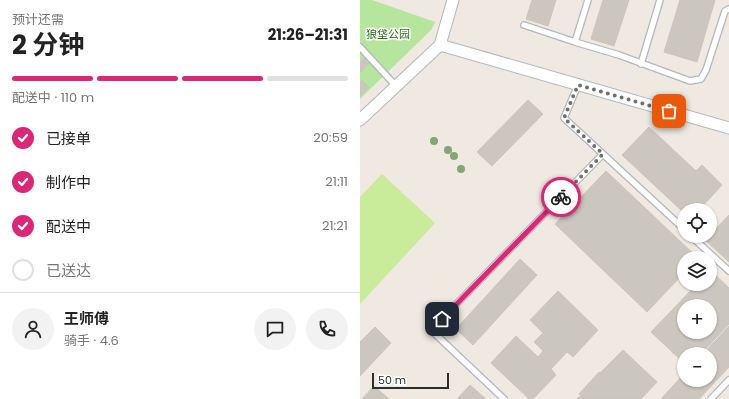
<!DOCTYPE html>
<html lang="zh">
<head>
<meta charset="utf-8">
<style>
	body { margin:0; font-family:Poppins,"Noto Sans SC",sans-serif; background:#f2f2f2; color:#222; height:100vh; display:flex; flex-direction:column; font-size:15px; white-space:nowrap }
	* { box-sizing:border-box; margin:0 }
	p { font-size:13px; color:#767676 }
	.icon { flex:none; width:22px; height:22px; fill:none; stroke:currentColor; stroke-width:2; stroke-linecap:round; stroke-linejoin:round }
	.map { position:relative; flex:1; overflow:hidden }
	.details { display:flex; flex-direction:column; background:#fff; width:360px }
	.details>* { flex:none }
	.fabs { position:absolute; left:317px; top:203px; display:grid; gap:8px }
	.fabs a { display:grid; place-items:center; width:40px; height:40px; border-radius:50%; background:#fff; box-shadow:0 1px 3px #0004; font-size:20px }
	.scale { position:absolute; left:12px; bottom:10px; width:77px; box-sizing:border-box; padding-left:4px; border:2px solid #2e2e2e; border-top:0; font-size:11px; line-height:14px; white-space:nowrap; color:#2e2e2e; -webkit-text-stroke:3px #fff; paint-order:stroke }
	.pin { position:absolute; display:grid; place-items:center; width:34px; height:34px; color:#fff; margin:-17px; border-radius:8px; box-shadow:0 2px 6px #0006 }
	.courier { position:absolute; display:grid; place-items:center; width:40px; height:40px; margin:-20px; border:3px solid #db2777; border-radius:50%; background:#fff; color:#222; box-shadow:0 1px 5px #0007 }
	.overview em { font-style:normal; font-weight:700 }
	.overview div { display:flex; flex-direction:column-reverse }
	.overview { display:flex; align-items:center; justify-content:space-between; height:68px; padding:0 12px }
	h1 { font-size:26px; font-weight:700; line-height:30px }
	.bar { display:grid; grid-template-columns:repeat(4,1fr); gap:6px 4px; align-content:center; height:48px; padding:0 12px }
	.bar i { height:5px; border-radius:3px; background:#e0e0e0 }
	.bar .current { background:#db2777 }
	.bar p { grid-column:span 4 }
	.line { display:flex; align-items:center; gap:10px; padding:0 12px; border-top:1px solid #e0e0e0 }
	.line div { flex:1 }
	.round { display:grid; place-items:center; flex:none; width:42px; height:42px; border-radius:21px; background:#f2f2f2 }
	ol { padding:0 12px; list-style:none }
	li { display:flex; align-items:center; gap:12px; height:44px }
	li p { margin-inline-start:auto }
	li .icon { padding:4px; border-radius:50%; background:#db2777; color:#fff; stroke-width:4 }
	li:last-child { color:#767676 }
	li i { width:22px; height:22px; border:2px solid #e0e0e0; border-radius:50% }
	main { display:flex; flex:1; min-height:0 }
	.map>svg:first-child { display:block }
</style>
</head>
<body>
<main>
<section class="details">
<div class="overview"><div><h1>2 分钟</h1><p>预计还需</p></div><em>21:26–21:31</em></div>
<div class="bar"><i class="current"></i><i class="current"></i><i class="current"></i><i></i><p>配送中 · 110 m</p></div>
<ol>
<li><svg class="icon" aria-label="check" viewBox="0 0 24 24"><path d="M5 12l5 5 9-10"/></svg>已接单<p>20:59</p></li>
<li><svg class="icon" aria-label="check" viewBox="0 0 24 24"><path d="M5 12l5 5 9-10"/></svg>制作中<p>21:11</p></li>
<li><svg class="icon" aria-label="check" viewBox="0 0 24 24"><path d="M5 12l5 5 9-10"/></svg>配送中<p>21:21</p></li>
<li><i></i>已送达</li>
</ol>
<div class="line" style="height:72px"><a class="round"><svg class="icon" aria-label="person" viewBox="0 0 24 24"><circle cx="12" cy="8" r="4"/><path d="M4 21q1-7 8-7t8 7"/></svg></a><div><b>王师傅</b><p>骑手 · 4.6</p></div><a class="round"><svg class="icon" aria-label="chat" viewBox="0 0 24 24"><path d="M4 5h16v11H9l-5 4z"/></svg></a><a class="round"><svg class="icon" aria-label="phone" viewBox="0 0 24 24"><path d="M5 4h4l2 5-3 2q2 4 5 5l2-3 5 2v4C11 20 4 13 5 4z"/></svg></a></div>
</section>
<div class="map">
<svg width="369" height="399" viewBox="0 0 369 399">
	<rect width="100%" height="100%" fill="#efe9e1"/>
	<!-- green -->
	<path fill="#b6e59e" d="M0,0H12L75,22L72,29L0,99Z"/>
	<!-- pitch -->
	<path fill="#c9ec9a" d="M22,174L75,223L0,304V197Z"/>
	<!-- building -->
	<path fill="#cbc7bf" stroke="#cbc5ba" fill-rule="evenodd" d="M172,0H196L188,26L166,19Z
		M243,0H269L254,46L231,39Z
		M320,0H355L337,62L304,52Z
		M5,57L11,62L0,73V62Z
		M2,80L9,87L0,96V83Z
		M168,100L183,114L132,166L117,152Z
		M289,127L336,171L342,165L362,185L339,210H324V213L262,155Z
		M246,171L338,258H324V273L287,312L195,224Z
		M369,215V262L345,240Z
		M160,259L177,275L113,345L96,329Z
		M350,270L369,288V324L341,354H324V363L291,332L337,284H350ZM324,306H350V332H324Z
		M198,291L238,330L213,357L207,352L191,369L196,375L173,399H169L131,363L156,336L178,357L183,351L174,342L183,333L170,320Z
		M369,326V367L339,399H301L324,374V380H350V354H343Z
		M15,327L31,343L0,376V342Z
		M263,350L297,382L281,399H217L221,395L219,394L239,372L240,373Z
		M110,385L126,399H97Z
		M14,386L29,399H2Z"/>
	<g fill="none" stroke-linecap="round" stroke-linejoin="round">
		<defs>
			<path id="service" d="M164,25L215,42L259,55L330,81L341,79L346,70L365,11L369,9
				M215,42L228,0
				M0,47L36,86
				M281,64L300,0
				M218,85L204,118L324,229
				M331,236L369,271
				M144,399L71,330L243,154
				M351,399L369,380"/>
			<path id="minor" d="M80,45L369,128
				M0,120L80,45L93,0"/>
		</defs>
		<!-- service casing -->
		<use href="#service" stroke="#b4b7c1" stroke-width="8"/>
		<!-- minor casing -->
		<use href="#minor" stroke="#b4b7c1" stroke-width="13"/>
		<!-- service -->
		<use href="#service" stroke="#fff" stroke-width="5.5"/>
		<!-- minor -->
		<use href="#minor" stroke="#fff" stroke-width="11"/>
	</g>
	<!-- trees -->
	<g fill="#84a574">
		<circle cx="74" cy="141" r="4"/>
		<circle cx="88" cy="150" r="4"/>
		<circle cx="94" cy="156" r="4"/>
		<circle cx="101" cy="169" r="4"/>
	</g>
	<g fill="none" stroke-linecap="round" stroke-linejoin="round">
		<!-- done -->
		<path stroke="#726f6d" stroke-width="4" stroke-dasharray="0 7.2" d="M201,197L243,154L204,118L218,85L309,111"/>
		<!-- route -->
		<path stroke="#db2777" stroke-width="5" d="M82,319L201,197"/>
	</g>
	<g text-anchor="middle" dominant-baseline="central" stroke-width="3" stroke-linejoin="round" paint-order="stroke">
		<!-- park labels -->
		<g font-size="11" fill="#2c6e1b" stroke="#fff">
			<text x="28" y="34">狼垡公园</text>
		</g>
	</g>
</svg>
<div class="fabs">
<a><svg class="icon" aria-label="locate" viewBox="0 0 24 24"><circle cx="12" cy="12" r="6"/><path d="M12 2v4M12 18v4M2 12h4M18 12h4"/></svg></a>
<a><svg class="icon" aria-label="layers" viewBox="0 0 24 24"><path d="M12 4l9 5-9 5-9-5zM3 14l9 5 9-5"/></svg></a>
<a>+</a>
<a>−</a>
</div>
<div class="scale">50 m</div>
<div class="pin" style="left:309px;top:111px;background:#ea580c"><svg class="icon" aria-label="bag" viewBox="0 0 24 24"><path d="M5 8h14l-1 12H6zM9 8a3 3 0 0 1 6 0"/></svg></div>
<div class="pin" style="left:82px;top:319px;background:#1f2937"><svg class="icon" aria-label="home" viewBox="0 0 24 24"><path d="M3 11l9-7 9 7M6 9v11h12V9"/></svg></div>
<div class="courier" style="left:201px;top:197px"><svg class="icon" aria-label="bike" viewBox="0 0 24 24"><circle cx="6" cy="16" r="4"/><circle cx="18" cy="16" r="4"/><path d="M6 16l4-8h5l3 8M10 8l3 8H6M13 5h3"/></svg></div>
</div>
</main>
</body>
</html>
